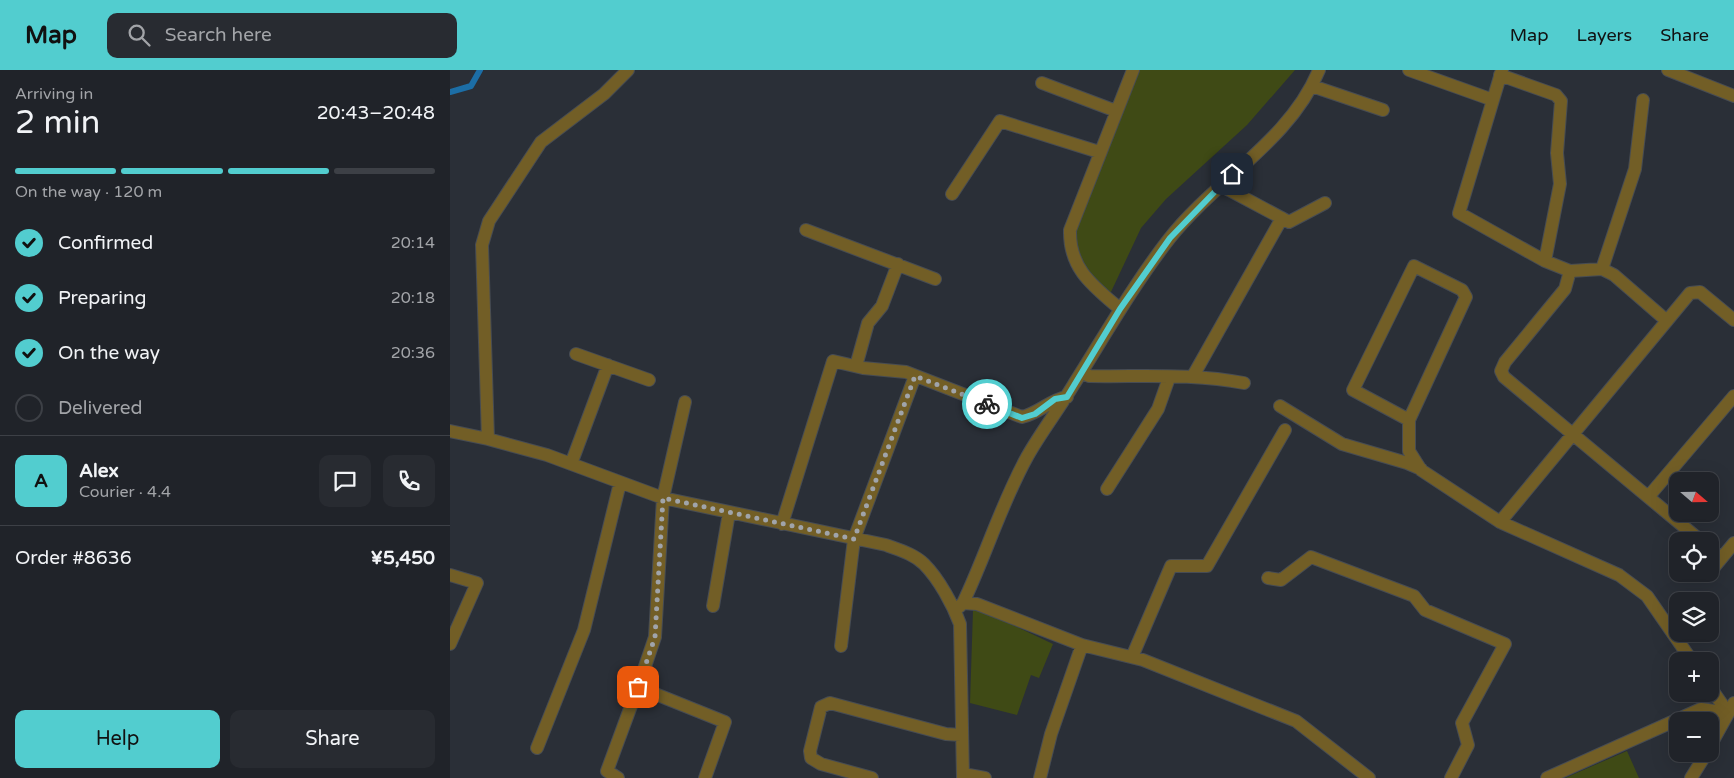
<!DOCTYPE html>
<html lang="en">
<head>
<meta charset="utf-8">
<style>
	body { margin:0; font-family:"Varela Round",sans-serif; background:#282b31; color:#f1f3f6; height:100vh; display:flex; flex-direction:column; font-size:19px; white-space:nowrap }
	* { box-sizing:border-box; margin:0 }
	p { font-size:16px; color:#a2a4a8 }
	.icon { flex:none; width:28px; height:28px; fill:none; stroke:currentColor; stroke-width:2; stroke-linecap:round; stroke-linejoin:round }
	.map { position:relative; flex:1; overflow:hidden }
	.panel { display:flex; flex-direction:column; background:#202329; width:450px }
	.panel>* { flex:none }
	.needle { width:32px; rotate:110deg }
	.controls { position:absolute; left:1219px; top:402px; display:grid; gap:10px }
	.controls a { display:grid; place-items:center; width:50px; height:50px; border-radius:10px; background:#202329; box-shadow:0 5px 20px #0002,0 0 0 1px #3d4046; font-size:25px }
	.pin { position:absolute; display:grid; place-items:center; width:42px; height:42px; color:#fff; margin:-21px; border-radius:10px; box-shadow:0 2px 8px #0006 }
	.courier { position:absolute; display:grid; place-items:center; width:50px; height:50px; margin:-25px; border:4px solid #52cdcf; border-radius:50%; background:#fff; color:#222; box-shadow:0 1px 6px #0007 }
	.head em { font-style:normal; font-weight:600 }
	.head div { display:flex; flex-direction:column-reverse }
	.head { display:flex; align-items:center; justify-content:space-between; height:85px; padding:0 15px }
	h1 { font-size:32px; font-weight:600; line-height:38px }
	.bar { display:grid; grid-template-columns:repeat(4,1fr); gap:8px 5px; align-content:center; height:60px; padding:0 15px }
	.bar i { height:6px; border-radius:4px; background:#3d4046 }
	.bar .selected { background:#52cdcf }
	.bar p { grid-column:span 4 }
	.line { display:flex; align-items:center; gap:12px; padding:0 15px; border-top:1px solid #3d4046 }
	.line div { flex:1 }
	.round { display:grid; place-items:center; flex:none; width:52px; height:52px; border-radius:10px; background:#282b31 }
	ol { padding:0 15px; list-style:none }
	li { display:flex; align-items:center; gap:15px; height:55px }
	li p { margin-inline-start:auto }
	li .icon { padding:5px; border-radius:50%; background:#52cdcf; color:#111; stroke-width:4 }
	li:last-child { color:#a2a4a8 }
	li i { width:28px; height:28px; border:2px solid #3d4046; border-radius:50% }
	.cta { display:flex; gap:10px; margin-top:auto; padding:10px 15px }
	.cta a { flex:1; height:58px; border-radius:10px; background:#52cdcf; color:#111; font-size:20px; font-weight:600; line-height:58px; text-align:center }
	.cta a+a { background:#282b31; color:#f1f3f6 }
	header { display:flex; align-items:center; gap:30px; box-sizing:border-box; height:70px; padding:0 25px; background:#52cdcf; color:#111 }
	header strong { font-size:24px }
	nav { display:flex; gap:28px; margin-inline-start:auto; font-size:18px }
	.search { width:350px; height:45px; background:#282b31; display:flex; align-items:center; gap:12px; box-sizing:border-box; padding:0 18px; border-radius:10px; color:#a2a4a8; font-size:19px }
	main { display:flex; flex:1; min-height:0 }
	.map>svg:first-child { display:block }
</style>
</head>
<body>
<header>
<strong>Map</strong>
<div class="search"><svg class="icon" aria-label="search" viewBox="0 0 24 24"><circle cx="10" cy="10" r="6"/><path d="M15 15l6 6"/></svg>Search here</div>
<nav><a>Map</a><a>Layers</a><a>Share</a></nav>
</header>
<main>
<section class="panel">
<div class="head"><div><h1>2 min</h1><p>Arriving in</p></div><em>20:43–20:48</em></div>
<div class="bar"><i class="selected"></i><i class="selected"></i><i class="selected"></i><i></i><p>On the way · 120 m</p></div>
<ol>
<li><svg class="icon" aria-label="check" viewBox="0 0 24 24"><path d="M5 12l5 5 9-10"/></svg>Confirmed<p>20:14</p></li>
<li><svg class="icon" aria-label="check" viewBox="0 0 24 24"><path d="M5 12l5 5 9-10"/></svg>Preparing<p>20:18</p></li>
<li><svg class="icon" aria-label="check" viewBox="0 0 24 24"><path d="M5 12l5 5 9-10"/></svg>On the way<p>20:36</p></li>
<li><i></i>Delivered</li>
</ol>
<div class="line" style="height:90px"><b class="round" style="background:#52cdcf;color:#111">A</b><div><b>Alex</b><p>Courier · 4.4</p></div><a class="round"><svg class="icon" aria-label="chat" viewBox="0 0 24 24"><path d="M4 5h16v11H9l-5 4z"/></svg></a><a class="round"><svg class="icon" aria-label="phone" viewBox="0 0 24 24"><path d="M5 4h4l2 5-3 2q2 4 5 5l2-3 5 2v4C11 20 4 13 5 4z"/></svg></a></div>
<div class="line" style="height:65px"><div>Order #8636</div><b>¥5,450</b></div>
<div class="cta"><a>Help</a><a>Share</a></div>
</section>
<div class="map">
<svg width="1284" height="708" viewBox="0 0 1284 708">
	<rect width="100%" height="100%" fill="#2a2f37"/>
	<!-- green -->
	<path fill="#3f4a15" d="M689,0H845L797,55L716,129L691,158L660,224C638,205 623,192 624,161Z
		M527,538L603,574L589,608L581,605L567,645L520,633L523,540Z
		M1177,681L1189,708H1115Z"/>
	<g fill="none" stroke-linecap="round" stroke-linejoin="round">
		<!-- stream -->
		<path stroke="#1c6ea6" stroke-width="6" d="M0,22L21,16L30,0"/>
		<defs>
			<path id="minor" d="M178,0L154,24L91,72L39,151L32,175L38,369L97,385L213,428L436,475C449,480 464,484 474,494C489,509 503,535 510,554L513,708
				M959,0L1043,30
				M1052,0L1009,143L1095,191L1120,201L1152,199L1164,205L1217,251
				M1218,0L1284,26
				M1050,5L1106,25L1111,31L1107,83L1110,114L1095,191
				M592,13L666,41
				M862,16L933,40
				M770,115L839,152L875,133
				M502,124L550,51L649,82
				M356,160L485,209
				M1152,199L1185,99L1193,30
				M1120,201L1115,219L1055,292L1051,301L1054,307L1251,471
				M670,239C643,216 619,199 620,160L683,0
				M126,284L199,310
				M406,296L418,253L432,236L448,194
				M632,302L639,306C691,307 743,303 794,313
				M743,306L832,148
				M830,336L892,374L957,393L971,399
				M959,350L903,320L964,196L1012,220L1016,227L959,350V381L971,400L1050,452L1169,505L1197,526L1242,591
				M0,361L38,369
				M121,394L158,295
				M657,419L708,339L719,308
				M1199,426L1284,326
				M1050,452L1240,223L1250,222L1284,250
				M332,454L383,291L413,298L456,302L572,347C589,343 600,330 617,327
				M1260,479L1271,488
				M1260,502L1284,473
				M0,505L27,513L0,574
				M818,508L831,510L861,487L964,526L975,540L1055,574L1012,653L1018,675L1001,708
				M513,533C536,485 551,434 577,387C591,362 609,339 624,314C655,265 684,214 719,169C765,110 840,71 869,0
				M263,536L279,443
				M509,537L513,533L527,534L632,575L693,590L846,651L919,708
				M391,576L404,469L465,306
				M682,587L721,496H757L835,360
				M188,617L205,567L213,428L235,332
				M1260,617L1278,643
				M1260,676L1284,633
				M87,678L134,560L170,413
				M513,704L535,708
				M168,708L157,701L188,617L275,652L255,708
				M422,708L371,694L361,688L360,681L371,637L380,633L496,664L511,665
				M590,708L601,664L632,575
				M1097,708L1251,639L1278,643
				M1241,708L1256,684"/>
		</defs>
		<!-- minor casing -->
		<use href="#minor" stroke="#474c53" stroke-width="14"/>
		<!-- minor -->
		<use href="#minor" stroke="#725e26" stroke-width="12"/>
	</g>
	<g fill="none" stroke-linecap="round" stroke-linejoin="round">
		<!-- done -->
		<path stroke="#a0a4aa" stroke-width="5" stroke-dasharray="0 9" d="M188,617L205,567L213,428L404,469L465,306L537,334"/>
		<!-- route -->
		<path stroke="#52cdcf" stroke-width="6" d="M537,334L572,348L585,344L605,329L617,327L670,239L720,168L782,104"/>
	</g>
</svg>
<div class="controls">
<a><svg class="needle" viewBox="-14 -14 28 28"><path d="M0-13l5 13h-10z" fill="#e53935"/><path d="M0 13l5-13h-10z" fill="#a2a4a8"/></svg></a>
<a><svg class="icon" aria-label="locate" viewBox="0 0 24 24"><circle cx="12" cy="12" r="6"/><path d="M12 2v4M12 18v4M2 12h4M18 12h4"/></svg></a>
<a><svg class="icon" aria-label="layers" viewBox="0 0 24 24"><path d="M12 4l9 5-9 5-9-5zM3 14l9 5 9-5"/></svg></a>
<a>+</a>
<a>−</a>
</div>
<div class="pin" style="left:188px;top:617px;background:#ea580c"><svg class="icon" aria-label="bag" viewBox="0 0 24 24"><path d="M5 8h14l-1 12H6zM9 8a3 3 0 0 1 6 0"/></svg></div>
<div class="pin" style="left:782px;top:104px;background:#1f2937"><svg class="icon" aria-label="home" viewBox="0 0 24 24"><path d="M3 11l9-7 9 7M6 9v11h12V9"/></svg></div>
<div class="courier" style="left:537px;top:334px"><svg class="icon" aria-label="bike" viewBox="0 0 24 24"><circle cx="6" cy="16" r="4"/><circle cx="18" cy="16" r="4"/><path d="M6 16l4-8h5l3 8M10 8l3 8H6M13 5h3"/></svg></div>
</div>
</main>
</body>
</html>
